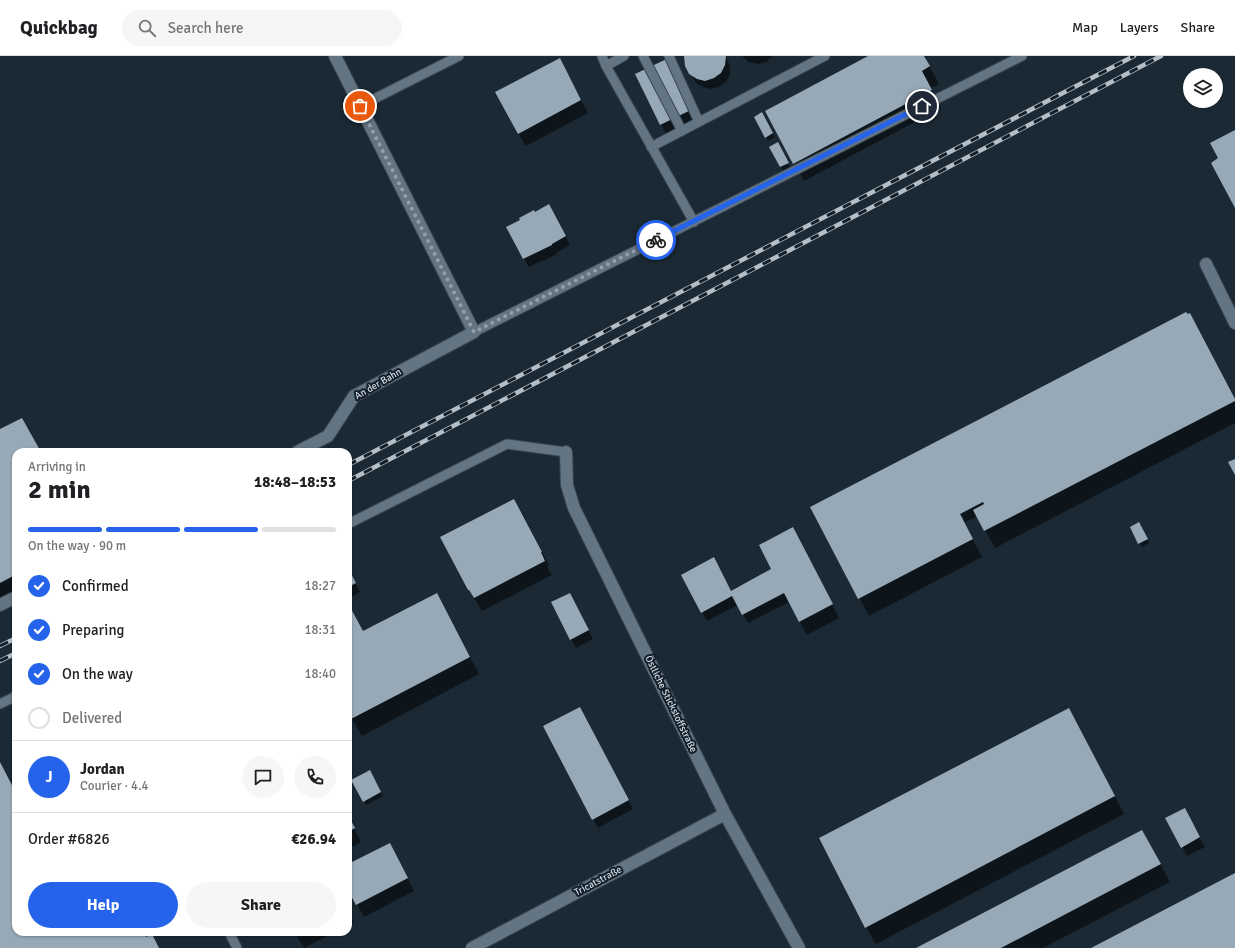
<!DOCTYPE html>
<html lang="en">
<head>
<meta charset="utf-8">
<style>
	body { margin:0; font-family:Signika,sans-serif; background:#f6f6f6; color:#202124; height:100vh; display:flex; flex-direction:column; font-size:15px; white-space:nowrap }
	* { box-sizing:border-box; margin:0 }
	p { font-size:13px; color:#757577 }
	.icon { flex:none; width:22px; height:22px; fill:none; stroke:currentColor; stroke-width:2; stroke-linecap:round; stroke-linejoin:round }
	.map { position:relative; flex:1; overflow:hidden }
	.panel { position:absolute; left:12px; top:392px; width:340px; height:488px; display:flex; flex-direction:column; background:#fff; border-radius:12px; box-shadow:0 1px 3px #0004 }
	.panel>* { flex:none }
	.controls { position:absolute; left:1183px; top:12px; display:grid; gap:8px }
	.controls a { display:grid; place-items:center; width:40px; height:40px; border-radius:50%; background:#fff; box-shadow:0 1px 3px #0004; font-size:20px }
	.pin { position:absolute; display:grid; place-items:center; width:34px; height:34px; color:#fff; margin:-17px; border:2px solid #fff; border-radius:50%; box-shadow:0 1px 4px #0007 }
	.courier { position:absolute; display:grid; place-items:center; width:40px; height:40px; margin:-20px; border:3px solid #2563eb; border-radius:50%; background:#fff; color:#222; box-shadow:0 1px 5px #0007 }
	.head em { font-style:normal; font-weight:700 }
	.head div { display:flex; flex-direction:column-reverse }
	.head { display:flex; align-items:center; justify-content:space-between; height:68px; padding:0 16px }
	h1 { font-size:26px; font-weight:700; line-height:30px }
	.bar { display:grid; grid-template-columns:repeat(4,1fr); gap:6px 4px; align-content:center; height:48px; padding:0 16px }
	.bar i { height:5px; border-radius:3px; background:#e0e0e0 }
	.bar .current { background:#2563eb }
	.bar p { grid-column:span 4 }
	.line { display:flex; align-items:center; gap:10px; padding:0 16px; border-top:1px solid #e0e0e0 }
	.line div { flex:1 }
	.round { display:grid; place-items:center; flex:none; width:42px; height:42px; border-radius:21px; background:#f6f6f6 }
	ol { padding:0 16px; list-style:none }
	li { display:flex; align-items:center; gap:12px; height:44px }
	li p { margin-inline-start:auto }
	li .icon { padding:4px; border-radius:50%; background:#2563eb; color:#fff; stroke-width:4 }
	li:last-child { color:#757577 }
	li i { width:22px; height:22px; border:2px solid #e0e0e0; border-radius:50% }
	.action { display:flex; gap:8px; margin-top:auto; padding:8px 16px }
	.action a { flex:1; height:46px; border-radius:24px; background:#2563eb; color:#fff; font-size:16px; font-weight:700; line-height:46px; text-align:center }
	.action a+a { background:#f6f6f6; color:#202124 }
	header { display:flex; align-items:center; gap:24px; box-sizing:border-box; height:56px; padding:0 20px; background:#fff; border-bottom:1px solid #e0e0e0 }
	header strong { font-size:19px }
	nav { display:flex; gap:22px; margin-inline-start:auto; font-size:14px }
	.search { width:280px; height:36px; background:#f6f6f6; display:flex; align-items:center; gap:10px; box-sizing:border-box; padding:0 14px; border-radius:22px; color:#757577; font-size:15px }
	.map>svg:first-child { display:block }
</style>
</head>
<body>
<header>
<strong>Quickbag</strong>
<div class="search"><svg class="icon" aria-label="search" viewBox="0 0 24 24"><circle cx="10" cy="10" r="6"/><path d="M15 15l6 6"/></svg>Search here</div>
<nav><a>Map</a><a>Layers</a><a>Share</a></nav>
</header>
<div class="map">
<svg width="1235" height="892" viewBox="0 0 1235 892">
	<rect width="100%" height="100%" fill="#1a2934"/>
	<!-- shadow -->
	<path fill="#0007" d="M685,0H726L730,10V19L726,26L719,31L711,33L702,31L696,27L686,10Z
		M742,0H773L766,6L758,8L749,6Z
		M870,0H924L939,28L931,32L941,52L804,125L766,55Z
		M680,15L704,65L668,82L636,19Z
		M567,17L588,57L526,90L518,77Z
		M762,58L775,81L768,85L755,62Z
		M777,88L790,111L783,115L771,91Z
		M535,157L554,158L570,189L556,197L557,198L544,205L543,204L529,211L524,203L521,164Z
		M1186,257L1188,259L1190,258L1200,275L1235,343V367L995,492L977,460L965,466L959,453L957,454L982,501L869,560L812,451Z
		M0,375L40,396H16V541L0,550Z
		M522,457L549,509L547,510L552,519L482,555L469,534Z
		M1139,467L1149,487L1142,491L1131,472Z
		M800,486L839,562L807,579L789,546L748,567L738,549L707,565L702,556L731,536L773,514Z
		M348,513L360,536L348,542Z
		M574,547L593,583L576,592L571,583Z
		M348,551L363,576L446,555L479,618L362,680L348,655Z
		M1069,653L1124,758L876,888L866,871Z
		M587,665L633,753L598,772L593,763Z
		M370,716L383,740L366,749L353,725Z
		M348,760L361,786L348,793Z
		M1189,762L1205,791L1187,800L1182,791Z
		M1152,792L1170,826L1043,892H918Z
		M397,802L414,835L364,861L354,843L348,847V810Z
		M348,856L354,866L348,869Z
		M294,876H335L304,892Z"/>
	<!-- building -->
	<path fill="#97a9b7" d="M673,0L697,51L660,69L635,18Z
		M684,0H726L725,9L721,17L714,22L705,25L697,23L689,18L685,10Z
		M868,0H924L930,10L922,15L932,34L793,108L765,55Z
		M560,2L581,44L518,78L495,36Z
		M762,56L773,77L765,82L754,61Z
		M1235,74V152L1211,107L1218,102L1210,87Z
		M778,86L789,107L780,111L769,91Z
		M549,148L566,180L552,188V189L523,203L506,171L520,164L519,162L534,154L535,156Z
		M1186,256L1188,258L1190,257L1235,343V345L984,475L973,454L984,448L983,446L960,458L973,483L858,543L810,451Z
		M22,362L41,396H16V515L13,516L15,519L0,527V373Z
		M1235,403V419L1228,406Z
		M514,443L542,496H541L545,505L474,542L469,534H468L440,481Z
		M1139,466L1148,483L1138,488L1130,471Z
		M793,471L833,548L799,566L784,537L742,559L732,540L701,557L681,519L714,501L731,535L771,513L759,489Z
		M348,512L356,527L348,531Z
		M437,537L470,601L351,663L348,657V550L349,549L363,575Z
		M570,537L589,574L570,584L551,546Z
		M580,651L629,744L592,764L543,670Z
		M1069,652L1115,740L865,872L819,782Z
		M0,706L16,737V876H144L146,881L152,878L159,892H0Z
		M370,714L381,736L363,746L351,724Z
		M1185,752L1200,781L1181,792L1165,762Z
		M348,759L355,772L348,776Z
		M1142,774L1161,808L1001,892H916Z
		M390,787L408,822L356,849L351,840L348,842V808Z
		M1235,817V892H1091Z"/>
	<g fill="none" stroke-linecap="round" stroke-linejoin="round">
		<defs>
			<path id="service" d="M602,0L606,10
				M624,0L606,10L694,166
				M643,0L682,75
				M669,0L699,66
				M360,50L459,0
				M651,91L825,0
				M474,276L1022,0
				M348,468L507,388L566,396
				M0,648L16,640
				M229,876L237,892"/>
			<path id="minor" d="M1206,208L1235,267
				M297,396L328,380L354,340L474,276L335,0
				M566,396L567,429L574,452L725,758L799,892
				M0,549L16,541
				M472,892L725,758"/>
		</defs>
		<!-- service casing -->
		<use href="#service" stroke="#3b4751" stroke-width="11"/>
		<!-- minor casing -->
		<use href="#minor" stroke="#3b4751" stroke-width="14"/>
		<!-- service -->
		<use href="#service" stroke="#637482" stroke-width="9"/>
		<!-- minor -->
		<use href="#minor" stroke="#637482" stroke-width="12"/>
		<defs>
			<path id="rail" d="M348,409L1134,0
				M348,425L1161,0
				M0,590L16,582
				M0,605L16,597"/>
		</defs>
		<!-- rail casing -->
		<use href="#rail" stroke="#b4bec6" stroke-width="4.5"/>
		<!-- rail -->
		<use href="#rail" stroke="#111f2a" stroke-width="3" stroke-dasharray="9" stroke-linecap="butt"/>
	</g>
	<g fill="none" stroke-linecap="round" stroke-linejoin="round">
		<!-- done -->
		<path stroke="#949fa8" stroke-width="4" stroke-dasharray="0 7.2" d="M360,50L474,276L656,184"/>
		<!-- route -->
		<path stroke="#2563eb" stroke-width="5" d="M656,184L922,50"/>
	</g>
	<g text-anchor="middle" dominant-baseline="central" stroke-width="4" stroke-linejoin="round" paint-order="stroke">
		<!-- street labels -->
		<g font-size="10" fill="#d6dfe7" stroke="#111f2a">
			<text transform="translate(378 328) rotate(-30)">An der Bahn</text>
			<text transform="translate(671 648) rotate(64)">Östliche Stickstoffstraße</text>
			<text transform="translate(598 825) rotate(-28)">Tricatstraße</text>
		</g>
	</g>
</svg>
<div class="controls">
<a><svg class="icon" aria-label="layers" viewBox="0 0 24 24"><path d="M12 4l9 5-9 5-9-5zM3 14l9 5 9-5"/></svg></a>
</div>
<div class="pin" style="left:360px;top:50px;background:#ea580c"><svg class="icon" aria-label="bag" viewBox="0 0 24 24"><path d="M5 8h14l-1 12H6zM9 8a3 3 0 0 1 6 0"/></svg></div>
<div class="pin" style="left:922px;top:50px;background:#1f2937"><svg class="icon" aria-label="home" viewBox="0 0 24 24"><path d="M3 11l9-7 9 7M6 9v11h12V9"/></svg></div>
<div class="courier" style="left:656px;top:184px"><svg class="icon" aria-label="bike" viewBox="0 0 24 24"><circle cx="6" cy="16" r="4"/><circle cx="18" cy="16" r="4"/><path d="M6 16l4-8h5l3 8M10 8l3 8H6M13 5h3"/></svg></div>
<section class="panel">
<div class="head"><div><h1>2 min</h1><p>Arriving in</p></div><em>18:48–18:53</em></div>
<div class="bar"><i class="current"></i><i class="current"></i><i class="current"></i><i></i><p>On the way · 90 m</p></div>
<ol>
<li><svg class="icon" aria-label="check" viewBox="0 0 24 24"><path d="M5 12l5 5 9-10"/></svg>Confirmed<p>18:27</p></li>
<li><svg class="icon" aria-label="check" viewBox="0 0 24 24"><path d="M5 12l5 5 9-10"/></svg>Preparing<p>18:31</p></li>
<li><svg class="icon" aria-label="check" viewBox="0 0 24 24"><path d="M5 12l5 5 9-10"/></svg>On the way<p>18:40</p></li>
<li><i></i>Delivered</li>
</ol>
<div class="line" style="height:72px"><b class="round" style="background:#2563eb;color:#fff">J</b><div><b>Jordan</b><p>Courier · 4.4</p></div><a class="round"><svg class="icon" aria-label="chat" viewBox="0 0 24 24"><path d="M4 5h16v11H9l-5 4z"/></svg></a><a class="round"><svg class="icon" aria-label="phone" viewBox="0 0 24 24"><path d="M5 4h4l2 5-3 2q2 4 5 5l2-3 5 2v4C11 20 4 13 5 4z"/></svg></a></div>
<div class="line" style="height:52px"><div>Order #6826</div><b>€26.94</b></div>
<div class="action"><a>Help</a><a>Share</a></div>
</section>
</div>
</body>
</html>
